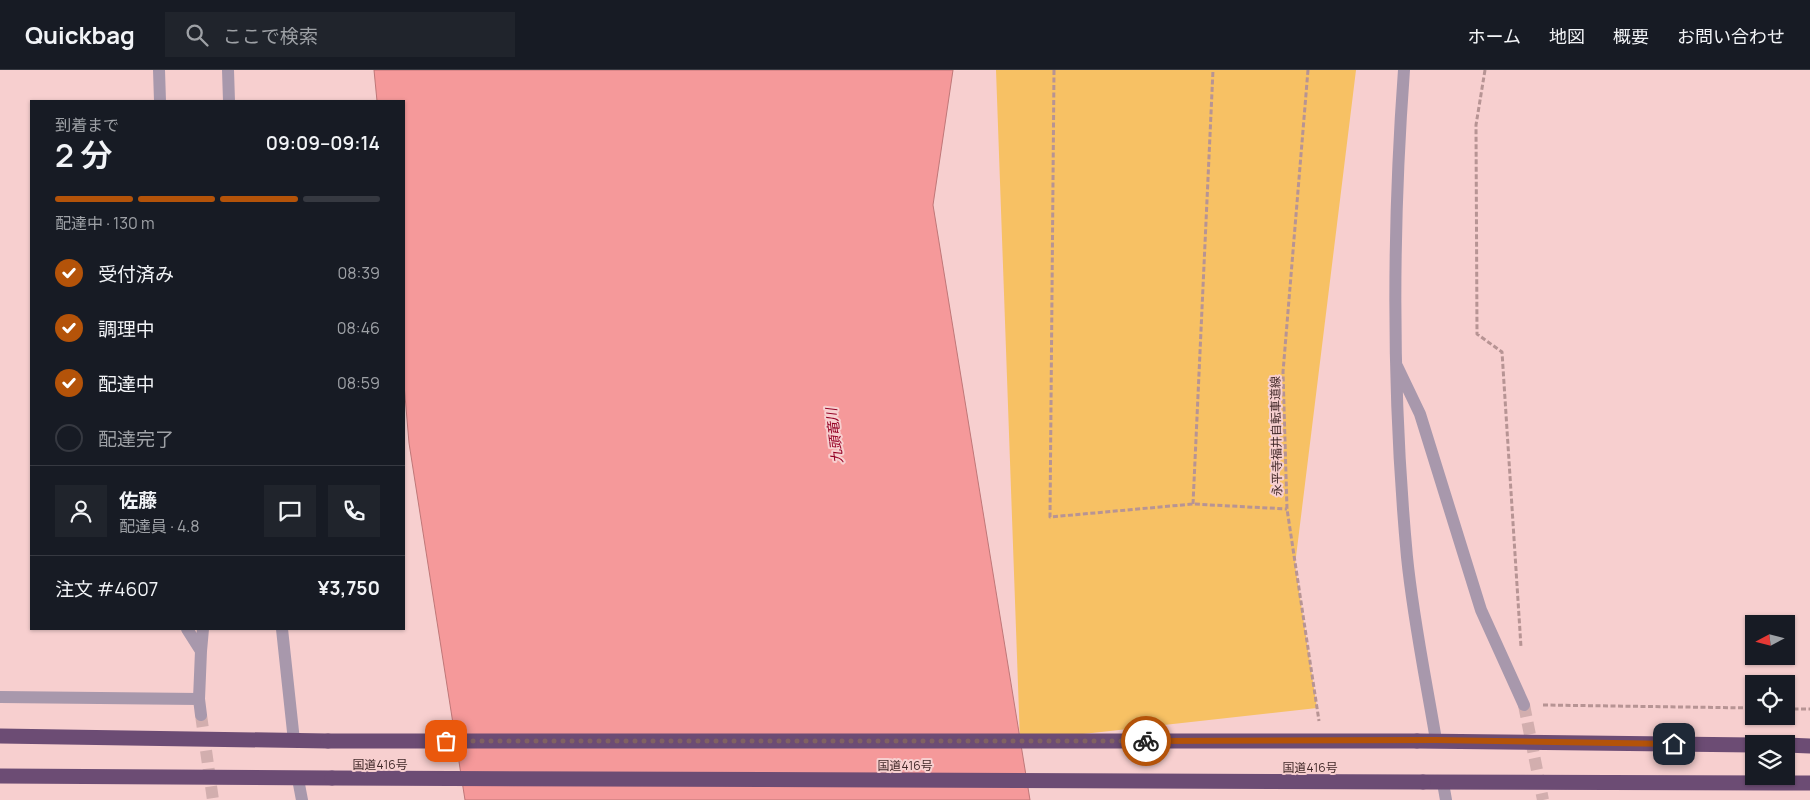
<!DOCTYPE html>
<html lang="ja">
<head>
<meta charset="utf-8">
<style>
	body { margin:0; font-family:Manrope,"Noto Sans JP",sans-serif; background:#20242c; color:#f1f3f6; height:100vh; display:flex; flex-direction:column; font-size:19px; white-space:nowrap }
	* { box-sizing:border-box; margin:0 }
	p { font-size:16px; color:#9ea1a6 }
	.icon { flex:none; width:28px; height:28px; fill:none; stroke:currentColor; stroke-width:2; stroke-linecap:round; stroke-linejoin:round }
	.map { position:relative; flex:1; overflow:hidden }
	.sheet { position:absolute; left:30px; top:30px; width:375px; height:530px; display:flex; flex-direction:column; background:#171b24; border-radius:0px; box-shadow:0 1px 4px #0004 }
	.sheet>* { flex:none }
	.needle { width:32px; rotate:263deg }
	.tools { position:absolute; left:1745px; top:545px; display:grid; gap:10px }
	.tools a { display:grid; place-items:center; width:50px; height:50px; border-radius:0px; background:#171b24; box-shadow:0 1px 4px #0004; font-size:25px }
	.pin { position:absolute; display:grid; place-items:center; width:42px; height:42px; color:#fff; margin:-21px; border-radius:10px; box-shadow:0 2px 8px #0006 }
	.courier { position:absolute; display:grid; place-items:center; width:50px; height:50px; margin:-25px; border:4px solid #b45309; border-radius:50%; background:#fff; color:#222; box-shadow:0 1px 6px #0007 }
	.headline em { font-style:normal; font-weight:600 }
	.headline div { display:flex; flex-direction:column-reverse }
	.headline { display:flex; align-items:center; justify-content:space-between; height:85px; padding:0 25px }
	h1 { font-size:32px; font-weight:600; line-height:38px }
	.bar { display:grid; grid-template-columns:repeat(4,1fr); gap:8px 5px; align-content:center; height:60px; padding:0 25px }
	.bar i { height:6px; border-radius:4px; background:#363941 }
	.bar .current { background:#b45309 }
	.bar p { grid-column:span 4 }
	.line { display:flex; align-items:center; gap:12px; padding:0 25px; border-top:1px solid #363941 }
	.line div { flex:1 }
	.round { display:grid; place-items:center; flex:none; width:52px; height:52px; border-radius:0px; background:#20242c }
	ol { padding:0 25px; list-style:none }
	li { display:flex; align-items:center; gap:15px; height:55px }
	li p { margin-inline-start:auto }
	li .icon { padding:5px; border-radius:50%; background:#b45309; color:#fff; stroke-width:4 }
	li:last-child { color:#9ea1a6 }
	li i { width:28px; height:28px; border:2px solid #363941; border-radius:50% }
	header { display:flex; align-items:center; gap:30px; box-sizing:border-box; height:70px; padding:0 25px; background:#171b24; border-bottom:1px solid #363941 }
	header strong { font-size:24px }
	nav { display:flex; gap:28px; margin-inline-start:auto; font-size:18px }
	.search { width:350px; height:45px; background:#20242c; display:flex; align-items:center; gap:12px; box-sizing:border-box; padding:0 18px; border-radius:0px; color:#9ea1a6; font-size:19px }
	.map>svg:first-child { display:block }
</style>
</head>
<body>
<header>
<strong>Quickbag</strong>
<div class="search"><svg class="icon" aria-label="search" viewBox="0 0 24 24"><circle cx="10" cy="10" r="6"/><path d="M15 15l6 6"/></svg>ここで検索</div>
<nav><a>ホーム</a><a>地図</a><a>概要</a><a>お問い合わせ</a></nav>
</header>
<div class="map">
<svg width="1810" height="730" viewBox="0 0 1810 730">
	<rect width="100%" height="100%" fill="#f7cfcf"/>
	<!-- green -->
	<path fill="#f7c164" d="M996,0H1356L1295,495L1317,638L1020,671Z"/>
	<!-- water -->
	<path fill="#f5999a" stroke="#bf7778" d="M374,0H953L933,135L1030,730H465L409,373L404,314V31H377Z"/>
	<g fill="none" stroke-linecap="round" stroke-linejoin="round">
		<!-- minor-tunnel -->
		<path stroke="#d2aeae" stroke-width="12" stroke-dasharray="12 6" stroke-linecap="butt" d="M1524,635L1543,730
			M201,645L213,730"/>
		<!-- path -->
		<path stroke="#b79494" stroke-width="3" stroke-dasharray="5 2.5" stroke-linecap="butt" d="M1054,0L1050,447L1193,434L1287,439
			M1308,0L1283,302L1287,439L1319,651
			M1485,0L1476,55L1477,264L1502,282L1521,577
			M1193,434L1213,0
			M1543,635L1754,638
			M1786,639H1810"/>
		<!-- minor -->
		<path stroke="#a898ac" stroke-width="12" d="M159,0L160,31
			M228,0L229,31
			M1404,0C1392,162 1392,325 1407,487C1413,548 1426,610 1436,670
			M1397,296L1420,344L1481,540L1524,635
			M187,559L201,581L199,629L201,645
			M282,559L294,671
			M201,581L203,559
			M0,627L199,629
			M298,709L302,730
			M1443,713L1446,730"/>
		<!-- highway -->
		<path stroke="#6c4c74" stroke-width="15" d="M0,666L328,671
			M1417,671L1754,675
			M1786,675L1810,676
			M0,706L332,708
			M1423,712L1810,713"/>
		<!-- highway-bridge -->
		<path stroke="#6c4c74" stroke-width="15" d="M328,671H1417
			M332,708L1423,712"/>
	</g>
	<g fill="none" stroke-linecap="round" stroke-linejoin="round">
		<!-- done -->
		<path stroke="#806262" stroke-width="5" stroke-dasharray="0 9" d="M446,671H1146"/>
		<!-- route -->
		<path stroke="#b45309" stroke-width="6" d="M1146,671L1436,670L1674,674"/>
	</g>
	<g text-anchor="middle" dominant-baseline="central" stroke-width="4" stroke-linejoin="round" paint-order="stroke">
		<!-- street labels -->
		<g font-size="12" fill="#402828" stroke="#f7cfcf">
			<text transform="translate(1276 366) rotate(-91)">永平寺福井自転車道線</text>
			<text x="380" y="694">国道416号</text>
			<text x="905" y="695">国道416号</text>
			<text x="1310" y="697">国道416号</text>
		</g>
		<!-- water labels -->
		<g font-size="14" font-style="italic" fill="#950125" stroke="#f7cfcf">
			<text transform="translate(834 366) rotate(-97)">九頭竜川</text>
		</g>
	</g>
</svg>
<div class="tools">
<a><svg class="needle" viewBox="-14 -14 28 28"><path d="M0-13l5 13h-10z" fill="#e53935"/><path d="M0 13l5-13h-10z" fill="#9ea1a6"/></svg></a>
<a><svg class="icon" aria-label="locate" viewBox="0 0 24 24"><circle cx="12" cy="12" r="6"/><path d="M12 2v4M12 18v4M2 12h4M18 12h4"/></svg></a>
<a><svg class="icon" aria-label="layers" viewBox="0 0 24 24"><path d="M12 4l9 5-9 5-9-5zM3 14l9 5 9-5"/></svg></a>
</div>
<div class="pin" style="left:446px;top:671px;background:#ea580c"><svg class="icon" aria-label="bag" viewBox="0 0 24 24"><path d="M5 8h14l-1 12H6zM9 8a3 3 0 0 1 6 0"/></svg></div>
<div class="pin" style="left:1674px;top:674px;background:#1f2937"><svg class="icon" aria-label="home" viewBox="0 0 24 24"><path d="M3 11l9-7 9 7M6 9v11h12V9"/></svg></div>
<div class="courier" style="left:1146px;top:671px"><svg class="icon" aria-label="bike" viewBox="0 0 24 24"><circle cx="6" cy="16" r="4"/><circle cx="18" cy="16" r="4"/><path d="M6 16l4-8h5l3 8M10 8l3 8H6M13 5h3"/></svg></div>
<section class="sheet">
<div class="headline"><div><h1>2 分</h1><p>到着まで</p></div><em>09:09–09:14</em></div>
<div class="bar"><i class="current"></i><i class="current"></i><i class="current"></i><i></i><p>配達中 · 130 m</p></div>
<ol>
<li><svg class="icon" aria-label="check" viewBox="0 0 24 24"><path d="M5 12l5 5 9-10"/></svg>受付済み<p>08:39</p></li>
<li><svg class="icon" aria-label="check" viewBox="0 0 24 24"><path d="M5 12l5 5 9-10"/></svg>調理中<p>08:46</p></li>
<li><svg class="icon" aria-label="check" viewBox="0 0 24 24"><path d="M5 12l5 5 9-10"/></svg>配達中<p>08:59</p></li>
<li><i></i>配達完了</li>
</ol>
<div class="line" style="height:90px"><a class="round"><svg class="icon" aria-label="person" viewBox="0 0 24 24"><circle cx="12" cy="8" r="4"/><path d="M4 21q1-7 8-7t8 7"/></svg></a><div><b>佐藤</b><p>配達員 · 4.8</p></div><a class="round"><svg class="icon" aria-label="chat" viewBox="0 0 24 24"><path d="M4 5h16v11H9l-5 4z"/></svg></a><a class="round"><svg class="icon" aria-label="phone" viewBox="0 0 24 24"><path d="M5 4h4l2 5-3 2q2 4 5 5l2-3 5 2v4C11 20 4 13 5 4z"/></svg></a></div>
<div class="line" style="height:65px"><div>注文 #4607</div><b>¥3,750</b></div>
</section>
</div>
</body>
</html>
